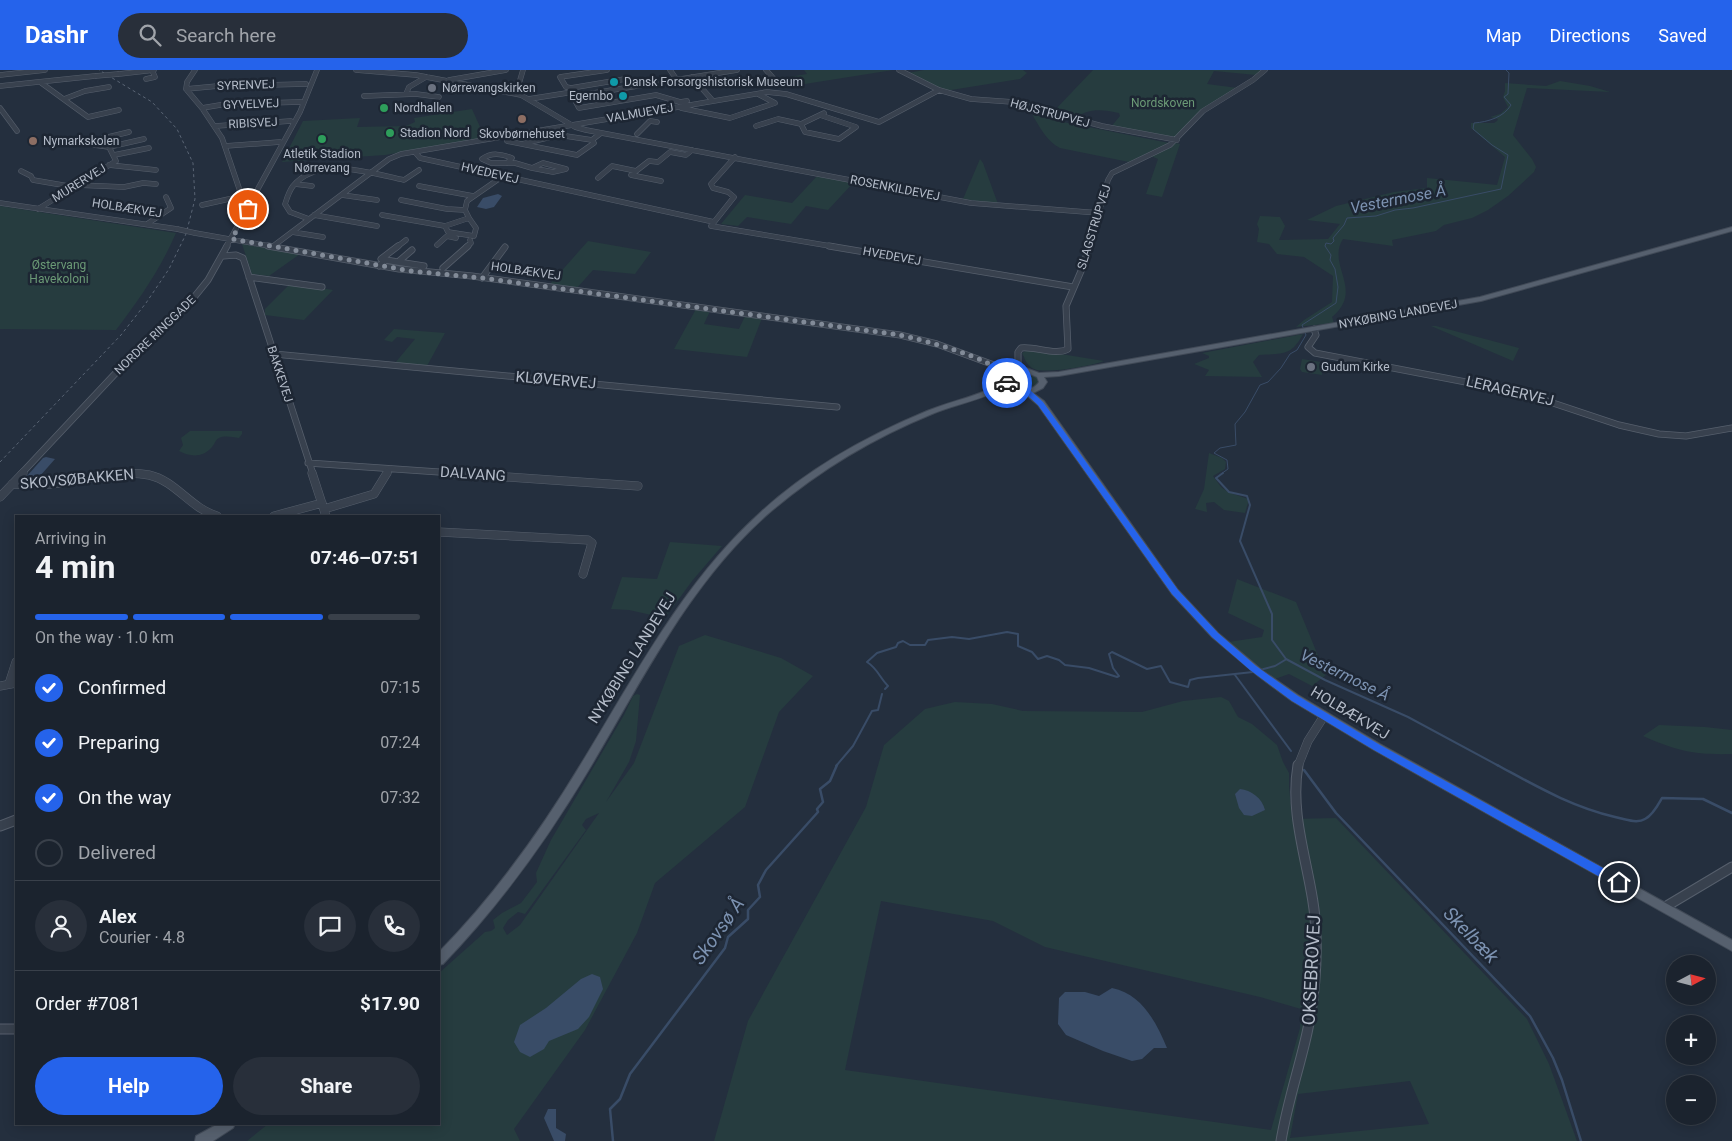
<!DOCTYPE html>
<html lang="en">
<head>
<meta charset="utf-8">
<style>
	body { margin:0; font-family:Roboto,sans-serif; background:#282f3a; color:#f1f3f6; height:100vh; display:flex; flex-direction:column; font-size:19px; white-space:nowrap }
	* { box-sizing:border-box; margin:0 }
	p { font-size:16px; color:#a0a4aa }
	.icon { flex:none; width:28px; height:28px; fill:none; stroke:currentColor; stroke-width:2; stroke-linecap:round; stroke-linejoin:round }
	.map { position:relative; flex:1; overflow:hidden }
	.panel { position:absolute; left:15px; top:445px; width:425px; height:610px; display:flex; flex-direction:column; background:#1b232e; border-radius:0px; box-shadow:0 2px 12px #0003,0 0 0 1px #39404a }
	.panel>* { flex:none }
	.needle { width:32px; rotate:83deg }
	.buttons { position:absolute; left:1666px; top:885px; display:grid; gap:10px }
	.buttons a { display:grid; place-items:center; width:50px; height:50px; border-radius:50%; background:#1b232e; box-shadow:0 2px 12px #0003,0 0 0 1px #39404a; font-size:25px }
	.pin { position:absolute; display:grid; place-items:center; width:42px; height:42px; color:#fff; margin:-21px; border:2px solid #fff; border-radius:50%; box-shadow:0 1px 5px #0007 }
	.courier { position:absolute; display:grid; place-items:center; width:50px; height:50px; margin:-25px; border:4px solid #2563eb; border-radius:50%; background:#fff; color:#222; box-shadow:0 1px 6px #0007 }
	.headline em { font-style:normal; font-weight:700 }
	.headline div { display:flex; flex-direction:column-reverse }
	.headline { display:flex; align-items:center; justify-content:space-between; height:85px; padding:0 20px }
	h1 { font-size:32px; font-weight:700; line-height:38px }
	.bar { display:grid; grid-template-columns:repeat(4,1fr); gap:8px 5px; align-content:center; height:60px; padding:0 20px }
	.bar i { height:6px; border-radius:4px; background:#39404a }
	.bar .on { background:#2563eb }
	.bar p { grid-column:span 4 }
	.line { display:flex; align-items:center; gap:12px; padding:0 20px; border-top:1px solid #39404a }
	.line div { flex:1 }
	.round { display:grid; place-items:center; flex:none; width:52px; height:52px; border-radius:26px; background:#282f3a }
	ol { padding:0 20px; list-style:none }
	li { display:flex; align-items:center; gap:15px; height:55px }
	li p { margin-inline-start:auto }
	li .icon { padding:5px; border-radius:50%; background:#2563eb; color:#fff; stroke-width:4 }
	li:last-child { color:#a0a4aa }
	li i { width:28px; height:28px; border:2px solid #39404a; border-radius:50% }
	.action { display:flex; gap:10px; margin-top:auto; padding:10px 20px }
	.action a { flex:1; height:58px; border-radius:30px; background:#2563eb; color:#fff; font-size:20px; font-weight:700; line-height:58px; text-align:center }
	.action a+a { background:#282f3a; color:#f1f3f6 }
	header { display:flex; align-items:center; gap:30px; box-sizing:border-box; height:70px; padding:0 25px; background:#2563eb; color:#fff }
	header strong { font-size:24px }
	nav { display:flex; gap:28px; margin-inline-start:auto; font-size:18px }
	.search { width:350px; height:45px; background:#282f3a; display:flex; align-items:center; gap:12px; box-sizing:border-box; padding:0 18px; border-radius:28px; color:#a0a4aa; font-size:19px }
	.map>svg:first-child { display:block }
</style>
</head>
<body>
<header>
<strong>Dashr</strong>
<div class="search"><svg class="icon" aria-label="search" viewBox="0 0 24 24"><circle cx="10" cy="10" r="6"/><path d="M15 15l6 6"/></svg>Search here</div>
<nav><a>Map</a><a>Directions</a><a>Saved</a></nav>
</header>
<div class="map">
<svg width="1732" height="1071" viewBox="0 0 1732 1071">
	<rect width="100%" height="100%" fill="#242f3e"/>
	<!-- green -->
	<path fill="#263c3f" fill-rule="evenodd" d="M804,0H893L786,17L777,9L807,4Z
		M924,0H1023L1027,3L1020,9L945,21L908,3Z
		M1093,0H1261L1256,5L1214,1L1207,14L1238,18L1201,40L1175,68L1110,58L1120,46L1119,43C1104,40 1089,37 1076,48L1053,42Z
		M1560,11L1590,16L1610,22L1527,18L1513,65L1532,89L1536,97L1534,102L1508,126L1488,140L1472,148L1444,155L1436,161L1392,170L1393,176L1343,169C1326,195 1365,220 1332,247L1334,253L1296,257L1304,250L1332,232L1333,206L1304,187L1277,184L1269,174L1257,172L1259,159L1257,154L1260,146L1280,147L1285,156L1279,170L1328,169L1340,154L1307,150L1336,136L1394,122L1427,118V108L1497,115L1505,87L1471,58V53H1494L1497,51L1498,49L1490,47L1500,44L1508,37L1503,27L1505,21V13L1546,16Z
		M472,39L485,68L385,85L282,92L303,51L360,48L357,57L406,56L415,52L414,48Z
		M1032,44L1053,50L1169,73L1129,92L1060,78C1047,72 1039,56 1032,44Z
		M1175,73L1180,74L1162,127L1146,124L1158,89L1151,86Z
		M980,89L983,93L998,134L963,129Z
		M818,105L854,112L828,140L806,136L791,154L747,147L738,156L721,154L745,125L792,133Z
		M0,136L176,163C161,198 139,230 116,260L0,259Z
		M588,171L651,182L635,204L593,200L576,219L549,215Z
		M242,174L300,184L269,206L252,204Z
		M291,213L333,220L304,250L265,245V239Z
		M696,239L710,241L704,254L739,259L745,246L762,248L747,287L674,279Z
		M1431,256H1436L1519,278L1513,291Z
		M394,259L445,263L427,296L395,293L415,269L397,267L392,272L384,270Z
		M1303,264C1291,287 1282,283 1259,285L1253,292L1262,307L1205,306L1209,300L1194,294L1209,288V286L1202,283Z
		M1030,279L1104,291C1092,296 1045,304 1034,299C1027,296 1025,289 1022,283Z
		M1302,289L1321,292L1322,305L1302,302L1300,299Z
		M1020,302H1026L1038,307L1040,311L1037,316L1023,319L1011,313V306Z
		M190,361H242V364L239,368C233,367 224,365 219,368C215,370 215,374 212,377C203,388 190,387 179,381L183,375L181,368Z
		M1209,383L1222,388L1226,392L1225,399L1213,406L1221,417L1228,422L1248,429V433L1245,443L1224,440L1214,432L1206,433L1207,442L1195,439L1204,419Z
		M670,472L722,476L692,511L665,548L629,540L611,539L622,507L657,509Z
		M1237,509L1296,532L1326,605L1312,616L1289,604L1275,609L1228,572L1262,567L1264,560L1228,543Z
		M705,565L781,588L813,606L779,642L745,737L655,813L637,863L585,960L514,1059L520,1071H247L268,1054H439V903L485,862L491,861L495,858L493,850L502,843L521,833L537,812L536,803L551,770L624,645L633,626L637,624L640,625L636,671L629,692L606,732L634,693L679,576ZM599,743L520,855L507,865L503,858L508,850L518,842L525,844L586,760L582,755L586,749Z
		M1221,627L1229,631L1238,647L1252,654L1277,675L1283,692L1289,703V716L1292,749L1336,748L1527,949L1549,994L1577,1071H714L748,951L866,737L884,675L925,639L955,632L992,634L1023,641L1142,642L1183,631ZM881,831L993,851L1045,877L1260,927L1301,939L1300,958L1271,1060L845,1000ZM1410,1011L1429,1054L1290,1068L1298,1024Z
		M1659,655L1705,657L1732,660V684C1695,685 1677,681 1643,666Z"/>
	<!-- water -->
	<path fill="#394c67" d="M498,124L502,126L494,137L486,139L477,137L483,128Z
		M46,387L55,389L40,406H27L43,388Z
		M1240,719C1251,720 1262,728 1265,740L1252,746L1244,745L1239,738L1235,724Z
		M592,904L600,907L603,919L589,947L578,959L549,971L544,979L530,987L520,982L514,972L520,955L546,938L581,909Z
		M1112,918C1142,924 1156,952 1167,978H1154L1142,989L1132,991L1103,981L1066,965L1058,954L1059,928L1065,922H1085L1099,926Z
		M548,1039H556V1058L566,1064L565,1071H554L544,1048Z"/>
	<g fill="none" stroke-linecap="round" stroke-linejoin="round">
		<!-- stream-far2 -->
		<path stroke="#394c67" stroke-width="1" d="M1221,404L1228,399L1227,390L1214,383L1220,378L1236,375L1235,354L1245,342L1260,315L1268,312L1281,298L1290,284L1297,280L1306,265L1302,255L1336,233L1338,217L1335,199L1330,190L1331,185L1325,176L1326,173L1331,174L1334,171L1333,168L1344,155L1347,148L1376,146L1395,140L1413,138L1501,119L1508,85L1492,75L1473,59L1474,53C1488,52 1504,47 1511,35L1504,27L1508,24L1509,3L1506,0"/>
		<!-- stream-far1 -->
		<path stroke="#394c67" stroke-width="2" d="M1223,403L1216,408L1229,422L1247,426L1250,435L1240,471L1272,544V570L1286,589L1325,610L1408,647L1499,696
			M1260,600L1275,596L1285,590
			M1235,605L1291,681
			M885,619L888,616C879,607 878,599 867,592L877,583L896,577L898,573L903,571L910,575H925L928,570L952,567L969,569L1007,562L1018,564V576L1032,582L1038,589L1047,586L1059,590L1065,595L1089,598L1117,607L1119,606L1113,598L1109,584L1112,582L1147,599L1161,596L1170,612L1188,617L1190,610L1198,608L1253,602
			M836,696L853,676L872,641L878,640L882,624"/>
		<!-- stream -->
		<path stroke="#394c67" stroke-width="2.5" d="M1497,695C1538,717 1570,736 1615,747C1624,749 1637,754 1645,749C1653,745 1658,735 1662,728L1703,729L1732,743
			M1304,700L1336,743L1530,946L1553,988L1562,1010L1581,1071
			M613,1071L610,1039L620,1029L630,1004L725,878L728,867L748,849V840L760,827L758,815L766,800L818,742L817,739L823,732L820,719L830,711L837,695"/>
		<defs>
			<path id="minor-far3" d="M195,0L187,12L186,19L202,38L222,68L241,124L238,127L202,135
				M356,0L416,5L521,25L575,57L586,60L971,133L1099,143
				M670,0L677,10
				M766,0L774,9
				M899,0L939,20L971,29L1013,32L1102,56L1177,70
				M119,4L154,0
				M0,5L45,0
				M692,7L713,31
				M146,9L155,7L152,0
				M449,10L506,0
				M40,12L88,47L119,40
				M0,16L95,6
				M631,17L625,9L571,18L575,26L737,0
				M571,18L566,17L560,7L607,0
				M186,19L218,16L306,14
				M511,23L518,17L523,0
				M406,24L409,17L426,7
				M364,26L416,24L439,27
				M575,26L573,27L579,38L656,25L680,32L687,31
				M64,29L85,21L109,17
				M529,29L573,22
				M0,38L17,61
				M202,38L226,34L301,32
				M681,38L730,48L775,33L758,24
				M801,54L805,62L839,69L856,57L820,45
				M215,56L291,51
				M756,56L778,49L801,54L824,43
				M637,64L650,51L657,52
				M92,71L129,62
				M507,71L577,85L594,73L592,70L601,63
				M522,74L559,65L592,70
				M225,76L280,72
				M109,77L144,69
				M415,82L420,88L714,152
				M114,85L149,78
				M507,93L512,88C501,84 492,82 482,89L491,93H515L532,98
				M543,93L566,99L553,102L532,98Z
				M109,95L156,100
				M300,96L305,105
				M21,101L31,106L33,110L74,117
				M598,108L612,96L636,101
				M661,111L631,105L649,91L658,92L670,82L686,85L692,80
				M295,114L312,116
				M77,115L124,117L143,113L156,114
				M419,116L473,126
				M342,125L377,130
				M401,130L447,139L465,140
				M0,133L177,159
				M38,139L116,91L109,77L94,75L92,71
				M314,145L377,156
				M382,145L445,156
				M469,148L476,158L474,166L448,162L445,156Z
				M469,148L465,140L467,131L503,106
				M309,149L290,142L285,134C287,128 289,121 293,116C318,85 371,103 404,110L419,100
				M147,154L171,138L166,127
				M711,156L836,177
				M711,156L734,127L728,122L713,118L711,114L735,87
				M292,162L323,167
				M195,163L275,177
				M437,175L447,166L456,168
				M226,177L300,42L317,0
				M272,177L389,89L401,84L767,22L786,24L879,52L939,20
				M397,177L406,170
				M466,177L471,173L470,170
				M1089,177L1108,110L1112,103L1170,75L1203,41L1253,10L1265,0"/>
			<path id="minor-far2" d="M268,176L399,199L472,206L900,265L937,274L1013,302
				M829,176L1073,217
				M223,186L236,185L243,188L313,404
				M383,190L381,189L398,176
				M398,192L424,196
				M379,196L386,190L398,192L412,180
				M443,198L468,176
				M249,207L322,217
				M482,208L505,177
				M1314,259L1316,265L1308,277L1315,283L1523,323L1619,355L1659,364L1686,366L1732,358
				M274,284L837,337
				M1018,301V282L1021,278C1035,276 1056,286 1068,279L1066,236L1084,194L1089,176
				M308,393L468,404
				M21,404L128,290L187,236L208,210L227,176
				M112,404H144
				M387,404L388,402"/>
			<path id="minor-far1" d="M312,403L326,446
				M450,403L638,416
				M12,414C29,415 45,415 62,413C91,409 120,399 149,405C176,411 190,438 217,446
				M0,427L23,403
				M324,439L374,424L387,403
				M274,446L322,433
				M439,462L588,470L592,473L583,504
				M9,614L16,592
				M0,616L16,613
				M1298,696L1308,671L1324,646"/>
			<path id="minor" d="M0,756L16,750
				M1665,837L1732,797
				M0,959H16
				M1281,1071C1287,1034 1299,999 1307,963C1314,931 1317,897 1316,865C1315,807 1288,753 1298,695"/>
			<path id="major" d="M1732,157V161L1481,231L1059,306L1044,307L1047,312L1043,318L1033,323L1044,331L1178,520L1218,563L1263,601L1298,625L1380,674L1732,870V881L1374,680L1292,631L1257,605L1212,567L1172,524L1038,335L1024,323L1014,321L1007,316C986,329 956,334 932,344C873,368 818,401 769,443C689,513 642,611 588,701C546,771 500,835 443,894L439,895V882C494,826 540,762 581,694C635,606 683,512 761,442C809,398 867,366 927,341C951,331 983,325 1004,312L1003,308L1008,303L1026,298L1039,303L1059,302L1480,227ZM1025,302L1037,307L1039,312C1032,322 1021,320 1011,313V308L1012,305Z
				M218,1054H235L233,1058L213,1071H195L196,1066Z"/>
		</defs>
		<!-- minor-far3 casing -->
		<use href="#minor-far3" stroke="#565f6c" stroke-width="5.5"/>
		<!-- minor-far2 casing -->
		<use href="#minor-far2" stroke="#565f6c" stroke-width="7"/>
		<!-- minor-far1 casing -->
		<use href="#minor-far1" stroke="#565f6c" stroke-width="9"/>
		<!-- minor casing -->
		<use href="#minor" stroke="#565f6c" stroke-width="11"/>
		<!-- major casing -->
		<use href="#major" stroke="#414a57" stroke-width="2"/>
		<!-- minor-far3 -->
		<use href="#minor-far3" stroke="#38414e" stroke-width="4.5"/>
		<!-- minor-far2 -->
		<use href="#minor-far2" stroke="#38414e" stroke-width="5.5"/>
		<!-- minor-far1 -->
		<use href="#minor-far1" stroke="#38414e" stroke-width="8"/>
		<!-- minor -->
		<use href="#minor" stroke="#38414e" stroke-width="9"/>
		<!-- major -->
		<use href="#major" fill="#56606e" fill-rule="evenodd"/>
		<!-- rail -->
		<path stroke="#5a6575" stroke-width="1" stroke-dasharray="3 3" stroke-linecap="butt" d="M0,392L121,265L146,233L169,199L186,164L195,129L193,93L177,59L152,32L99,0"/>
		<defs>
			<path id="minor-bridge" d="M95,6L119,4
				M177,159L195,163"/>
		</defs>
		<!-- minor-bridge casing -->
		<use href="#minor-bridge" stroke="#565f6c" stroke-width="5.5" stroke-linecap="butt"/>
		<!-- minor-bridge -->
		<use href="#minor-bridge" stroke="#38414e" stroke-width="4.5"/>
	</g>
	<!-- route -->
	<path fill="#2563eb" d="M1005,311H1010L1017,317L1031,321L1043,332L1178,520L1218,563L1256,596L1298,626L1380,675L1623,809V816H1616L1374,680L1292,631L1250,600L1212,567L1172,524L1038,335L1026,324L1012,320L1005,314Z"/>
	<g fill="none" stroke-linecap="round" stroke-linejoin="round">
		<!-- done -->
		<path stroke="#828b98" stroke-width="5" stroke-dasharray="0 9" d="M248,139L232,169L411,201L482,208L900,265C927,271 988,287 1008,306L1007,313"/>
	</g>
	<!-- markers -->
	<g fill="#0f9aa8" stroke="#1d2633" stroke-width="2">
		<circle cx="614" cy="12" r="5"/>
		<circle cx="623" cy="26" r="5"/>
	</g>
	<g fill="#6b7280" stroke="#1d2633" stroke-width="2">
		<circle cx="432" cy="18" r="5"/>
		<circle cx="1311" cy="297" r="5"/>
	</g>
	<g fill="#2e9e5b" stroke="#1d2633" stroke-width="2">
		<circle cx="384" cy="38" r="5"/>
		<circle cx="390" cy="63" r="5"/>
		<circle cx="322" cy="69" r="5"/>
	</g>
	<g fill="#8d6e63" stroke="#1d2633" stroke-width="2">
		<circle cx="522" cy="49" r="5"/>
		<circle cx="33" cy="71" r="5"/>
	</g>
	<g text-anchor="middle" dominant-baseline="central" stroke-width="5" stroke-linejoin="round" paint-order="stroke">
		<!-- far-poi labels -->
		<g font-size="12" fill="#b4bcc9" stroke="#1d2633" text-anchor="start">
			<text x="624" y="12">Dansk Forsorgshistorisk Museum</text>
			<text x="442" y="18">Nørrevangskirken</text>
			<text x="613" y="26" text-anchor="end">Egernbo</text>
			<text x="394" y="38">Nordhallen</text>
			<text x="400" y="63">Stadion Nord</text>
			<text x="522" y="64" text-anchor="middle">Skovbørnehuset</text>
			<text x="43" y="71">Nymarkskolen</text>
			<text x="322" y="84" text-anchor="middle">Atletik Stadion<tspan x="322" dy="14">Nørrevang</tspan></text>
			<text x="1321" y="297">Gudum Kirke</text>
		</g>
		<!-- far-street labels -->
		<g font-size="12" fill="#b4bcc9" stroke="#1d2633">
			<text transform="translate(246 15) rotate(-2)">SYRENVEJ</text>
			<text transform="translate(251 34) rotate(-2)">GYVELVEJ</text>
			<text transform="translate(640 43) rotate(-10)">VALMUEVEJ</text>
			<text transform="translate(1050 43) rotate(15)">HØJSTRUPVEJ</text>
			<text transform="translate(253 53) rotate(-3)">RIBISVEJ</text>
			<text transform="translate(490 103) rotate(13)">HVEDEVEJ</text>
			<text transform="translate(79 113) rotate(-32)">MURERVEJ</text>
			<text transform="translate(895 118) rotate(11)">ROSENKILDEVEJ</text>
			<text transform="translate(127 138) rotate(9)">HOLBÆKVEJ</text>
			<text transform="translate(1094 157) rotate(-73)">SLAGSTRUPVEJ</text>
			<text transform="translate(892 186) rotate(10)">HVEDEVEJ</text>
			<text transform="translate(526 201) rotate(8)">HOLBÆKVEJ</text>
			<text transform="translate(1398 244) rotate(-10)">NYKØBING LANDEVEJ</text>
			<text transform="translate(155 265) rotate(-44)">NORDRE RINGGADE</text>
			<text transform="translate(280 304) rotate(72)">BAKKEVEJ</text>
		</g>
		<!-- far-park labels -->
		<g font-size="12" fill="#6b9a76" stroke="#1d2633">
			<text x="1163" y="33">Nordskoven</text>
			<text x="59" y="195">Østervang<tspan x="59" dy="14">Havekoloni</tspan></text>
		</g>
		<!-- street labels -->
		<g font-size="15" fill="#b4bcc9" stroke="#1d2633">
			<text transform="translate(556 310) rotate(5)">KLØVERVEJ</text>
			<text transform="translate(1510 321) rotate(13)">LERAGERVEJ</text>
			<text transform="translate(473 404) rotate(4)">DALVANG</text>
			<text transform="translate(77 409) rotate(-5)">SKOVSØBAKKEN</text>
			<text transform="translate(632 588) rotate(-58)">NYKØBING LANDEVEJ</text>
			<text transform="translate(1350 643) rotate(31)">HOLBÆKVEJ</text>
		</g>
		<!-- water labels -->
		<g font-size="16" font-style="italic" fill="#7c92b1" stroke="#1d2633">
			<text transform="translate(1398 129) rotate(-11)">Vestermose Å</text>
			<text transform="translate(1345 605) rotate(26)">Vestermose Å</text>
		</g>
		<!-- near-street labels -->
		<g font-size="18" fill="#b4bcc9" stroke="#1d2633">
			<text transform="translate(1311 900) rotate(-87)">OKSEBROVEJ</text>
		</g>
		<!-- near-water labels -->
		<g font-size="19" font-style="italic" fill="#7c92b1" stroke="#1d2633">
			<text transform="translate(718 861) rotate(-55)">Skovsø Å</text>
			<text transform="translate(1471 865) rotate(46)">Skelbæk</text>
		</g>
	</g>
</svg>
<div class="buttons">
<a><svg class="needle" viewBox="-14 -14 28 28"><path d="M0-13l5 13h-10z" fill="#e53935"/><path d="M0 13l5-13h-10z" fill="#a0a4aa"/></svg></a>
<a>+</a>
<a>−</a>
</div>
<div class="pin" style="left:248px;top:139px;background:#ea580c"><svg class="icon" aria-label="bag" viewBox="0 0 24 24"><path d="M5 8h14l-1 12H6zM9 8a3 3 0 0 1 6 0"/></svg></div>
<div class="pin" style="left:1619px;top:812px;background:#1f2937"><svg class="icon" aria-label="home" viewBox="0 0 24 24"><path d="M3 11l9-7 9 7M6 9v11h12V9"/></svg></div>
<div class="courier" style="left:1007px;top:313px"><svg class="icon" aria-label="car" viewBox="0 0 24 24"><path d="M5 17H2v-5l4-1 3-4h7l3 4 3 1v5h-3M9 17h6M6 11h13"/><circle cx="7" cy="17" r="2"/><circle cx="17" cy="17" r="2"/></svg></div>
<section class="panel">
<div class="headline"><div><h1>4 min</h1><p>Arriving in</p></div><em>07:46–07:51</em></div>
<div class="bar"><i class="on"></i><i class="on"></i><i class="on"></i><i></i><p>On the way · 1.0 km</p></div>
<ol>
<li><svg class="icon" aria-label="check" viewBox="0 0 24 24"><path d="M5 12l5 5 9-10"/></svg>Confirmed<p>07:15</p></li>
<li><svg class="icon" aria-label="check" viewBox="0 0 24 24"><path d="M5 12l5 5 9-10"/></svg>Preparing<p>07:24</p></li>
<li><svg class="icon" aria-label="check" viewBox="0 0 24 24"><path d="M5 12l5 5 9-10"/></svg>On the way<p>07:32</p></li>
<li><i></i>Delivered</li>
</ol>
<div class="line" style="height:90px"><a class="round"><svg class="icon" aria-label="person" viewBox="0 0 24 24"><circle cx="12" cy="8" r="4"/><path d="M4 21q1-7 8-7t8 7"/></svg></a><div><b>Alex</b><p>Courier · 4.8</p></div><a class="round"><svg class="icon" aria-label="chat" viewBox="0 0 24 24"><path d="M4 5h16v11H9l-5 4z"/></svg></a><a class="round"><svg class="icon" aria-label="phone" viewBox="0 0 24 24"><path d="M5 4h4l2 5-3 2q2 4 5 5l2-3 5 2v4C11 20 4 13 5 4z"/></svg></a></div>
<div class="line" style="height:65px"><div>Order #7081</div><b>$17.90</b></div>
<div class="action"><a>Help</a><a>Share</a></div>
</section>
</div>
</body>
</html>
